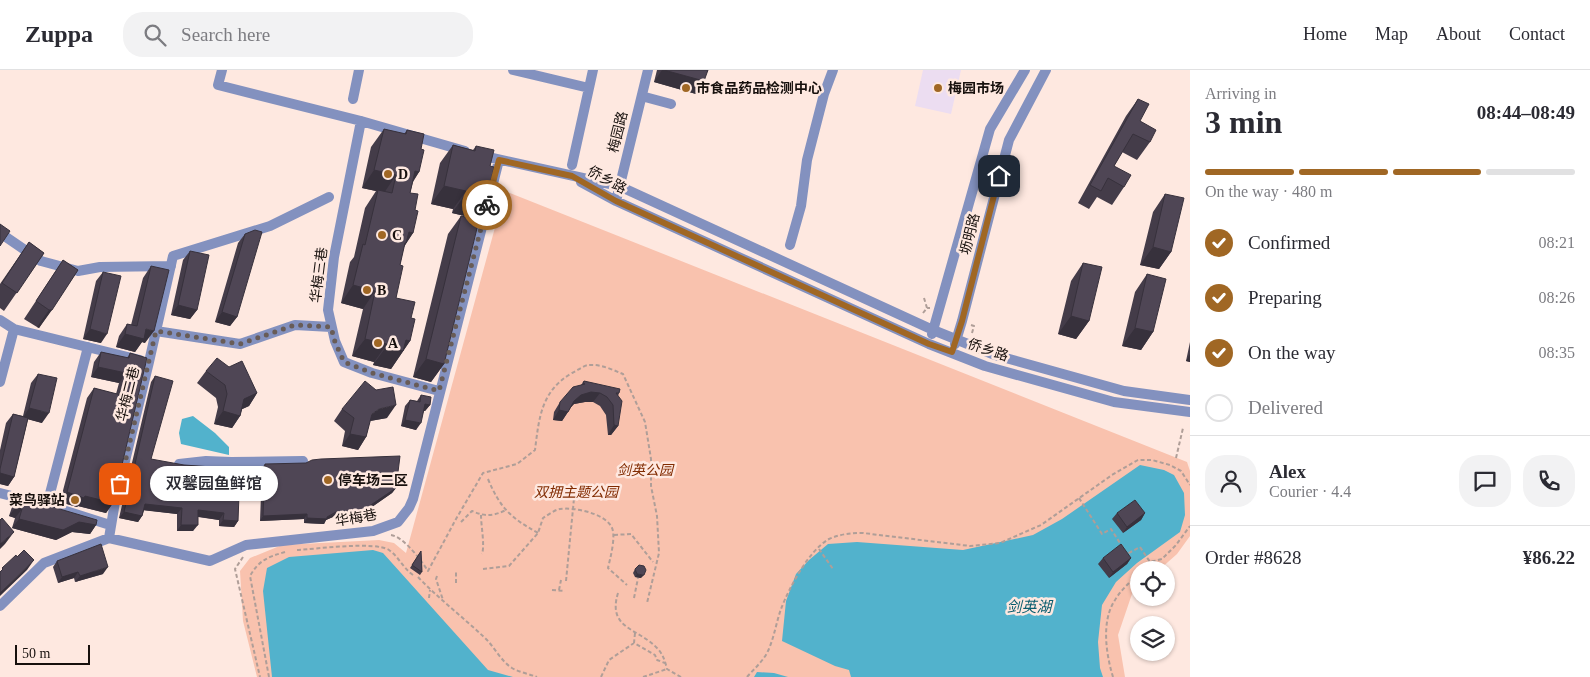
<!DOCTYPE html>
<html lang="en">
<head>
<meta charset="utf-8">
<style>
	body { margin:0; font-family:"Times New Roman","Noto Sans SC",serif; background:#f2f2f3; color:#2b2b33; height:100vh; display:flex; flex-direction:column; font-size:19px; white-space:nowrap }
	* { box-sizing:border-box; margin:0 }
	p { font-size:16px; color:#7c7c81 }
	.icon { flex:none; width:28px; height:28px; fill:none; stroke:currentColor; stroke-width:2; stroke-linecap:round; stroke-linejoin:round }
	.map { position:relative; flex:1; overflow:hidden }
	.details { display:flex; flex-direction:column; background:#fff; width:400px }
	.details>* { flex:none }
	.tools { position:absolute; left:1130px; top:491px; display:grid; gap:10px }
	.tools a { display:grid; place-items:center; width:45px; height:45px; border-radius:50%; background:#fff; box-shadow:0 1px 4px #0004; font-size:25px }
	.scale { position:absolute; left:15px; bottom:12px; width:75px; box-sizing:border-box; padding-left:5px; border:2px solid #17100d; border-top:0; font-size:14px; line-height:18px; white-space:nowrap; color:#17100d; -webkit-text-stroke:4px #fee8e0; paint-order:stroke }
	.pin { position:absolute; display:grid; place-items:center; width:42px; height:42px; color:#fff; margin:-21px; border-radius:10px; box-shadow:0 2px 8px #0006 }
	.courier { position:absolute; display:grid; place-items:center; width:50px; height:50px; margin:-25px; border:4px solid #a06724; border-radius:50%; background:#fff; color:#222; box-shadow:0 1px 6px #0007 }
	.bubble { position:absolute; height:35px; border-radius:18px; background:#fff; box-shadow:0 1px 4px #0004; font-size:16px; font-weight:600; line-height:35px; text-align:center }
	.summary em { font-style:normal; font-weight:600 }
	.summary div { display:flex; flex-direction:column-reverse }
	.summary { display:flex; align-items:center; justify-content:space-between; height:85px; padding:0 15px }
	h1 { font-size:32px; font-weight:600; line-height:38px }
	.bar { display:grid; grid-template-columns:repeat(4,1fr); gap:8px 5px; align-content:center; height:60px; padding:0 15px }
	.bar i { height:6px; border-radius:4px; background:#e1e1e2 }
	.bar .on { background:#a06724 }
	.bar p { grid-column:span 4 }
	.line { display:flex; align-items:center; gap:12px; padding:0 15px; border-top:1px solid #e1e1e2 }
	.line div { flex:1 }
	.round { display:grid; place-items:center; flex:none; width:52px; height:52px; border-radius:20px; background:#f2f2f3 }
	ol { padding:0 15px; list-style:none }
	li { display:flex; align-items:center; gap:15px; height:55px }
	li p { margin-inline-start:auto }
	li .icon { padding:5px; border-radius:50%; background:#a06724; color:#fff; stroke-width:4 }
	li:last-child { color:#7c7c81 }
	li i { width:28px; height:28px; border:2px solid #e1e1e2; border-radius:50% }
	header { display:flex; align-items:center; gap:30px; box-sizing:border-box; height:70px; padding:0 25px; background:#fff; border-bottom:1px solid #e1e1e2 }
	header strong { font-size:24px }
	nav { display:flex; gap:28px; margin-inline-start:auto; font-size:18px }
	.search { width:350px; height:45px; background:#f2f2f3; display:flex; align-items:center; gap:12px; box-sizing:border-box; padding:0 18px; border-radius:20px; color:#7c7c81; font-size:19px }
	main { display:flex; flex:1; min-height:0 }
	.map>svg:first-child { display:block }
</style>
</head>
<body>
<header>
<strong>Zuppa</strong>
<div class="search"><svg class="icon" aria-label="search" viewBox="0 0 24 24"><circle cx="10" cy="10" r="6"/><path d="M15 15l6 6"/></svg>Search here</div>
<nav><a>Home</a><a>Map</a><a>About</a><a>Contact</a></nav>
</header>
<main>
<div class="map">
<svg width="1190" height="607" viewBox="0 0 1190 607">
	<rect width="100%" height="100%" fill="#fee8e0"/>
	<!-- commercial -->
	<path fill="#ecddf1" d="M923,0H961L951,44L915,36Z"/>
	<!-- green -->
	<path fill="#f9c2ae" d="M505,121L1187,392L1190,401V466L1177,484L1159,500H1139V516L1133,521L1118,565L1125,607H257L243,551L240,501L250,488L282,475L379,470L394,473L406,483Z"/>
	<!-- water -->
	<path fill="#52b2cc" d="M193,346L215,363L229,377V385L181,374L179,363L182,349Z
		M1140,395L1164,400L1174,405L1184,423L1185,445L1180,462L1137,493L1116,512L1102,535L1098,572L1100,598L1103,607H851L849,600L835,596L782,571L786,531L796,504L809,490L828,474L857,472L963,480L1033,465L1062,449Z
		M373,480L383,483L488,600L513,607H272L263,521L267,498L289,487Z
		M757,602L774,603L788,607H754Z"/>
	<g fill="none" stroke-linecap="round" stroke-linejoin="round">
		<!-- path -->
		<path stroke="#af9e98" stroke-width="2" stroke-dasharray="4 2.5" stroke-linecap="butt" d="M924,228L927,238
			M923,243L927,238H930
			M971,255L974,256L972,263
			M1176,388L1183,358
			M488,409C500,438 511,448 538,463
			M1079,428L1102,464L1111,459L1127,484L1140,477L1150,492
			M481,445C481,456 485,475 482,484
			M461,452L472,441C485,447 494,446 506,440
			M391,465C404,467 421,490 428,501L456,449L483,403L517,394L535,380C539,348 541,321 572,303C577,301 584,295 589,295C601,294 613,300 623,304L645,352L651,389V416L657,446L659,483L647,533
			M614,465L631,464L653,492
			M819,479L833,499
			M297,480C316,479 375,471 389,480C399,487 403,498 413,505
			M243,487L235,499L260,607
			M483,499L509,496L538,463L543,448C548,445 554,440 560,439C574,437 603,443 611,456C617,464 610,489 608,498L627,515
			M1142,500L1150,492L1162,489L1176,475L1190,456
			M437,506L436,509L443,530
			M418,507C439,529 464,548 486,569C495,578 501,591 512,598C519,602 529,604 537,607
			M566,511L575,418
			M456,513V500
			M552,520L565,521
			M559,520L561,510
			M618,523C607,559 638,558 657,578C663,584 665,591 667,599L681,607
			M429,528L430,520
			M634,528L638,508
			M635,563L634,573L655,585L657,590L665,593
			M269,607L250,506C259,490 268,487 285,482
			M601,607L609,590L634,573
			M643,607L667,599
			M747,607C754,599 762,592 767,583C774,569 776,553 781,539C789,518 809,480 829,469C840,464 851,463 863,463L970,476L1000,473L1041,455L1112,405L1138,390H1152L1170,395L1181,401L1190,415
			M1113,607C1106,584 1101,551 1115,530C1121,520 1130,512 1139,503"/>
		<!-- minor -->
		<path stroke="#8391bf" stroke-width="10" d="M222,0L218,15L361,51L465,81
			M513,0L589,18
			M645,27L671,34
			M353,29L359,0
			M361,51L334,187L328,240L335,271L344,292L372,303L439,321
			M479,85L619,116L933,260L995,285L1124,321L1190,330
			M572,95L593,0
			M581,112L616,131L929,274L985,296L1114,332L1190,342
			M616,131L648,0
			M0,163L41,191L78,201L100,197L171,196
			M790,175L801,136L807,90L824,24L833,0
			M0,250L14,259L140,290
			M156,261L240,274L295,255L331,257
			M932,264L990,59L1025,0
			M955,274L962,251L1009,70L1046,0
			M0,312L14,259
			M179,394L206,391L231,392L303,391
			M0,423L47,435L110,455
			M47,435L88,277
			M109,468L115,432L149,292L173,186L270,156L329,127
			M0,536L44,493L109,468L210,491L246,475L373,461L398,452L409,438L413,429L499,90"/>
	</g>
	<!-- wall -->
	<path fill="#443c49" d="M657,0H708L696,24L654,12Z
		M1138,29L1140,51L1150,72L1137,90L1122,82L1114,96L1124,117L1112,135L1097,127L1089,139L1078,133L1126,46Z
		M384,59L404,64L407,60L421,79L419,102L413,112L410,123L415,140L413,163L404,177L400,195L396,228L411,248L410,271L391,299L373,295L374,292L352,286L363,239L341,233L350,192L354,187L365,138L376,121L362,118L371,77Z
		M453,75L473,80L476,76L490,96L482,128L469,147L452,143L453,139L431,134L440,93Z
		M1165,124L1171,182L1159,199L1140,195L1153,142Z
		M461,146L444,294L431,312L413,307L448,164Z
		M245,164L237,247L230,256L215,252L238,173Z
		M29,172L44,183L4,241L0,238V214Z
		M190,181L197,240L190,249L171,245L183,190Z
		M63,190L78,200L39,258L37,257L24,249Z
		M1083,193L1089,251L1076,269L1058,264L1071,211Z
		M151,196L145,273L142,272L135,282L116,277L119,266L127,254L131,255L143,208Z
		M103,202L101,273L83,269L96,211Z
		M1147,204L1153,262L1141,280L1122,276L1135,222Z
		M1190,272V292L1186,291Z
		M101,282L127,288L130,283L113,433L106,443L78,436L77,437L60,432L87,328L94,318L116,324L119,313L91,307L94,292Z
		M206,301L257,323L249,336L242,339L240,346L232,358L214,354L218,337L216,328L197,313Z
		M38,304L42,353L28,349L14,407L8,416L0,414V380L6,353L13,344L23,346L31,313Z
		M155,306L151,389L238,451L234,457L219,456V450L198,447L193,461H177V444L144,440L142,446L138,452L119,448L151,312Z
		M584,311L619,323L618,326V356L611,365H608L606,345L600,336L593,332H585L574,334L571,337L562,351L553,350L554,342L560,332L581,315Z
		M421,325L430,335L425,341H424L416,360L401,356L405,336L410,330L417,331Z
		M342,339L387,348L370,351L366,367L358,380L342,376L345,361L334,351Z
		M265,394L396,418L392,423L359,446L333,447L326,450L324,454L304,453V449L260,451L262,398Z
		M19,427L96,455L90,464L72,462L56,470L12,458L15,448L9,446L12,437Z
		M1117,443H1145L1141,450L1123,463L1112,449Z
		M421,481L422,502L420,505L410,498Z
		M1103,488H1131L1127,494L1109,508L1098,494Z
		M57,491L103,504L75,512L74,508L58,513L53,497Z
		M635,499L641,508L635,507L633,503Z"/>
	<!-- shaded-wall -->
	<path fill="#37313c" d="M662,0H664L704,11L696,24L654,12Z
		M374,100L396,105L384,123L378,120L376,121L362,118Z
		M415,101L419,102L407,120Z
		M444,116L466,121L453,139L431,134Z
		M485,118L489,119L469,147L452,143L465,125Z
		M409,162L413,163L394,191Z
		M1153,177L1171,182L1159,199L1140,195Z
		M353,215L375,221L363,239L341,233Z
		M178,235L197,240L190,249L171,245Z
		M49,240H52L39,258L37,257Z
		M222,242L237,247L230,256L215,252Z
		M1071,246L1089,251L1076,269L1058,264Z
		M1135,258L1153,262L1141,280L1122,276Z
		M90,259L107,264L101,273L83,269Z
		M146,259L154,261L145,273L142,272L135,282L116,277L125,264Z
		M365,269L387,274L374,292L352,286Z
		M406,270L410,271L391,299L373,295L386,277Z
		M1190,284V292L1186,291Z
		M426,289L444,294L431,312L413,307Z
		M98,297L126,303L119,313L91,307Z
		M591,322L600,323L593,332H585L574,334L567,341L574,331L581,325Z
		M257,323L249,336L236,342L244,329Z
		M425,334L430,335L425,341L421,340Z
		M396,335L387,348L370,351L372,344L379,339Z
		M29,338L49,343L42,353L23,348Z
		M559,340L568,342L562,351L553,350Z
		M223,341L240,346L232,358L214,354Z
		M405,350L421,353L416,360L401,356Z
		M614,355L618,356L611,365H608Z
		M350,364L366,367L358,380L342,376Z
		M0,403L14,407L8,416L0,414Z
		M396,418L392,423L359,446L333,447L326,450L324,454L304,453L307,448L327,447Z
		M67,422L85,426L113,433L106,443L78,436L77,437L60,432Z
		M145,434L182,438L177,444L141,440Z
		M16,437L22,439L15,448L9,446Z
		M198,440L224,443L219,450L194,446Z
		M124,442L142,446L138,452L119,448Z
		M1145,443L1141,450L1123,463L1127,457Z
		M307,444L304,449L260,451L263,446Z
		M19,449L79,452L96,455L90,464L72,462L56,470L12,458Z
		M223,450L238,451L234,457L219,456Z
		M181,455H198L193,461H177Z
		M14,462L5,474L0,479V474Z
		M1131,488L1127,494L1109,508L1113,502Z
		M34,490L27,500L0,526V523Z
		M108,497L103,504L75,512L80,506Z
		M78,502L74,508L58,513L62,507Z
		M637,504L644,505L641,508L635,507Z"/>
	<!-- building -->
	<path fill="#4f4655" stroke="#37313c" d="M664,0H708L704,11Z
		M1138,29L1149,34L1140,51L1156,60L1150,72L1133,64L1114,96L1131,105L1124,117L1108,108L1101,121L1090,115Z
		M384,59L406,64L407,60L424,64L421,79L424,80L419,102L415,101L410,123L418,124L415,140L418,141L413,163L409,162L406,173H405L400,195L403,196L396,228L415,232L411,248L415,249L410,271L406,270L403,281L386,277L387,274L365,269L375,221L353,215L363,174L365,175L378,120L392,123L396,105L374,100Z
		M453,75L475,81L476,76L494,80L490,96L494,97L489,119L485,118L482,129L465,125L466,121L444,116Z
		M1165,124L1184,128L1171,182L1153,177Z
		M461,146L479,150L444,294L426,289Z
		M0,154L10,161L0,176Z
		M255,160L262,162L237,247L222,242L245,164Z
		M29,172L44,183L17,223L2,213Z
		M190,181L209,185L197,240L178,235Z
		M63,190L78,200L52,240H49L36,231Z
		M1083,193L1102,197L1089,251L1071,246Z
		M151,196L169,200L154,261L146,259L144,269L125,264L127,254L137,256Z
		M103,202L121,206L107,264L90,259Z
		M1147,204L1166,209L1153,262L1135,258Z
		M101,282L129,288L130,283L147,288L113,433L85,426L84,428L67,422L94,318L121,325L126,303L98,297Z
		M217,288L229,297L242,291L257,323L244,329L240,346L223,341L227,324L225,315L206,301Z
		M38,304L57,308L49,343L29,338Z
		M155,306L173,311L151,389L184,395L240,399L238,451L223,450L224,443L198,440V455H181L182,438L145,434L142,446L124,442Z
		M365,311L376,320L393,317L396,335L379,339L372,344L366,367L350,364L354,348L342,339Z
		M584,311L620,319L619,323H616L622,331L618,356L614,355L613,335L607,327L600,323L591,322L581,325L574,331L568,342L559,340L560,332L573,317L585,314L583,313Z
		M421,325L431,327L430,335L425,334L421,353L405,350L410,330L420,332Z
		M13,344L28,348L14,407L0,403V399Z
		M400,386L396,418L362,441L336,442L327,447V449L307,448V444L263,446L265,394L306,393L312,390L321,389Z
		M19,427L97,450L96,455L79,452L63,460L19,449L22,439L16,437Z
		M1135,430L1145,443L1127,457L1117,443Z
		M2,448L14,462L0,474V450Z
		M101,474L108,497L80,506L78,502L62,507L57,491Z
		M1121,474L1131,488L1113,502L1103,488Z
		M24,480L34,490L0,523V502L3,499L2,498L16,485L17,487Z
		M421,481L422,502L412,495Z
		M639,495L644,496L646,500L644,505L637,504L635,499Z"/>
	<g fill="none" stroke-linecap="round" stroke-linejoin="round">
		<!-- done -->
		<path stroke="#685c57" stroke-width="5" stroke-dasharray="0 9" d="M120,414L156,261L240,274L295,255L331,257L335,272L344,292L372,303L439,321L487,135"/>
		<!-- route -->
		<path stroke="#a06724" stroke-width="6" d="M487,135L499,90L572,106L616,131L929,274L952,282L962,251L999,106"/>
	</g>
	<!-- markers -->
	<g fill="#a06724" stroke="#fee8e0" stroke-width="2">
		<circle cx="686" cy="18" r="5"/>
		<circle cx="938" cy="18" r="5"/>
		<circle cx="388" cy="104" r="5"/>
		<circle cx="382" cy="165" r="5"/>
		<circle cx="367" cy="220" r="5"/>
		<circle cx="378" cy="273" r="5"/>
		<circle cx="328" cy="410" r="5"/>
		<circle cx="75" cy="430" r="5"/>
	</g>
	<g text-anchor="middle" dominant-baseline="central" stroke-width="5" stroke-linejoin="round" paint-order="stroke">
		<!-- poi labels -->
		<g font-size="14" font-weight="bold" fill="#17100d" stroke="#fee8e0" text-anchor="start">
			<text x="696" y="18">市食品药品检测中心</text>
			<text x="948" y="18">梅园市场</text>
			<text x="398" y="104">D</text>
			<text x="392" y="165">C</text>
			<text x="377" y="220">B</text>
			<text x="388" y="273">A</text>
			<text x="338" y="410">停车场二区</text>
			<text x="65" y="430" text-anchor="end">菜鸟驿站</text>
		</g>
		<!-- street labels -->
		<g font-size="14" fill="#17100d" stroke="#fee8e0">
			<text transform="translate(618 62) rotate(-76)">梅园路</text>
			<text transform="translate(607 110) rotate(29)">侨乡路</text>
			<text transform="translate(970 164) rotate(-76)">坜明路</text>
			<text transform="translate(319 205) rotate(-83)">华梅三巷</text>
			<text transform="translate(988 280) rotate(19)">侨乡路</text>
			<text transform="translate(128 324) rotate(-76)">华梅二巷</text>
			<text transform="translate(356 448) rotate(-10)">华梅巷</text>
		</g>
		<!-- park labels -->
		<g font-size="14" font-style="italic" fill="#812b01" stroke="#fee8e0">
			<text x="645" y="400">剑英公园</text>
			<text x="576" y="422">双拥主题公园</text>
		</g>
		<!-- water labels -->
		<g font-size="15" font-style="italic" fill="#085c6e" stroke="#fee8e0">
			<text x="1029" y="537">剑英湖</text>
		</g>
	</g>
</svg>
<div class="tools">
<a><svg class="icon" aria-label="locate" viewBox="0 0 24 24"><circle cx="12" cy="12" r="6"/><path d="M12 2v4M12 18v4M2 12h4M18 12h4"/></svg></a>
<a><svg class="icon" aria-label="layers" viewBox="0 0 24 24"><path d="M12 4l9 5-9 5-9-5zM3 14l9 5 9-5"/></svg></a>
</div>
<div class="scale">50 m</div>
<div class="pin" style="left:120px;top:414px;background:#ea580c"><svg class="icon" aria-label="bag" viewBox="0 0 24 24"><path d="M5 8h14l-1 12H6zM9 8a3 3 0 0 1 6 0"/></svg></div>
<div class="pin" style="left:999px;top:106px;background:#1f2937"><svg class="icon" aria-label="home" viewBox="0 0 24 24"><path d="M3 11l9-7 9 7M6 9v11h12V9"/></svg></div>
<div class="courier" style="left:487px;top:135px"><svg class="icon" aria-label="bike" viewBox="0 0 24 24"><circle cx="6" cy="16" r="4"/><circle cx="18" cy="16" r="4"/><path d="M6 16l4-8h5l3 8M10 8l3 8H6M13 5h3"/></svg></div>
<div class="bubble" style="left:150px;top:396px;width:128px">双馨园鱼鲜馆</div>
</div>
<section class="details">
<div class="summary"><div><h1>3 min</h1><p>Arriving in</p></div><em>08:44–08:49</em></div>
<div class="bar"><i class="on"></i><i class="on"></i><i class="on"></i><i></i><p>On the way · 480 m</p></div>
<ol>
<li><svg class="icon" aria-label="check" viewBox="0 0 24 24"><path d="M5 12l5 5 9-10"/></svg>Confirmed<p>08:21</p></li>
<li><svg class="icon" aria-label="check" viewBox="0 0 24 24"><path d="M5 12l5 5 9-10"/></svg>Preparing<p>08:26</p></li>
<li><svg class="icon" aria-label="check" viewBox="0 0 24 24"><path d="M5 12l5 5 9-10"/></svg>On the way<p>08:35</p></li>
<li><i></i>Delivered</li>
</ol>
<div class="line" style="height:90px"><a class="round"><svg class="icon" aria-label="person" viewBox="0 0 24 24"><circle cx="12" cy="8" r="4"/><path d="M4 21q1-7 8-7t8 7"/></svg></a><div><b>Alex</b><p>Courier · 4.4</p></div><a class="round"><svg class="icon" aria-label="chat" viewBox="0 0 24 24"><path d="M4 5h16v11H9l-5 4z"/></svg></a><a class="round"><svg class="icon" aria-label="phone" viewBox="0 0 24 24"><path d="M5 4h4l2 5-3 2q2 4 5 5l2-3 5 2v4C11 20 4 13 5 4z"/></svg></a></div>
<div class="line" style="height:65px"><div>Order #8628</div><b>¥86.22</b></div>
</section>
</main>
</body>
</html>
